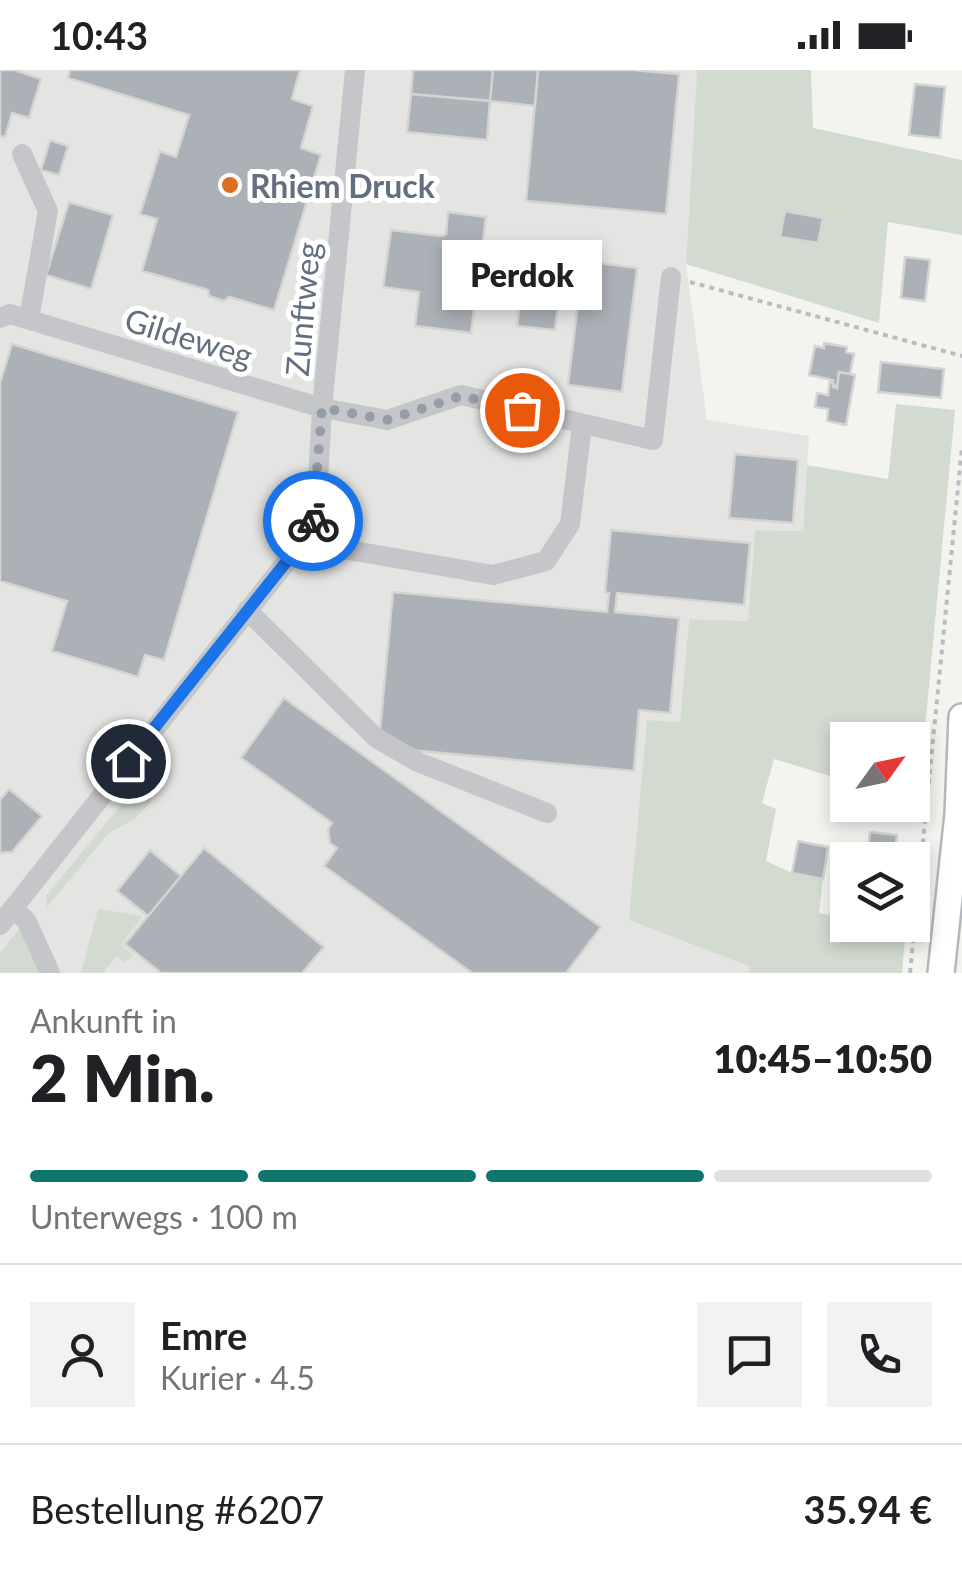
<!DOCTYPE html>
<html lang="de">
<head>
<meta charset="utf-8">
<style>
	body { margin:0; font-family:Lato,sans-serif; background:#f2f2f2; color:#202124; height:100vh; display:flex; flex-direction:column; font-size:38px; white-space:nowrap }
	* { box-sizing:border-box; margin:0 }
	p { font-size:32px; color:#757577 }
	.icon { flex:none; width:55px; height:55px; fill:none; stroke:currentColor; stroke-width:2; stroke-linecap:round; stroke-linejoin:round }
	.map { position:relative; height:903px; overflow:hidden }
	.side { display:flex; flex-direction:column; background:#fff; flex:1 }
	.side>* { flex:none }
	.needle { width:65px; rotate:57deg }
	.controls { position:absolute; left:830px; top:652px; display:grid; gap:20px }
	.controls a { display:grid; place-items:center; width:100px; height:100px; border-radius:0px; background:#fff; box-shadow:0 5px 15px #0003; font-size:50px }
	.pin { position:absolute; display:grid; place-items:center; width:85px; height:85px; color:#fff; margin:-42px; border:5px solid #fff; border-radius:50%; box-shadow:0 2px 10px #0007 }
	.courier { position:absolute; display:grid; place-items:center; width:100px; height:100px; margin:-50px; border:8px solid #1a73e8; border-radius:50%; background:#fff; color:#222; box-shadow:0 2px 12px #0007 }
	.bubble { position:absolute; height:70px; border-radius:0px; background:#fff; box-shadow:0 5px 15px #0003; font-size:32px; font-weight:800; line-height:70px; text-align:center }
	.headline em { font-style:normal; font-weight:800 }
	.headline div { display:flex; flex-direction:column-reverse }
	.headline { display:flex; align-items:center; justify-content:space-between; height:170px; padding:0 30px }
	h1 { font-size:65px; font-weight:800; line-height:75px }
	.bar { display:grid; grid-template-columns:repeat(4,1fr); gap:15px 10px; align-content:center; height:120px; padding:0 30px }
	.bar i { height:12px; border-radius:8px; background:#e0e0e0 }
	.bar .active { background:#0f766e }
	.bar p { grid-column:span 4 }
	.line { display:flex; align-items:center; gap:25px; padding:0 30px; border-top:2px solid #e0e0e0 }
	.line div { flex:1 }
	.round { display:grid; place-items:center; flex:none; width:105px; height:105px; border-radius:0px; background:#f2f2f2 }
	.status { display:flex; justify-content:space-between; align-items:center; height:70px; padding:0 50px; background:#fff; direction:ltr }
	.status svg { height:28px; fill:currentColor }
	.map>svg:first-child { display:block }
</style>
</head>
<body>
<div class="status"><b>10:43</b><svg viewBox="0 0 49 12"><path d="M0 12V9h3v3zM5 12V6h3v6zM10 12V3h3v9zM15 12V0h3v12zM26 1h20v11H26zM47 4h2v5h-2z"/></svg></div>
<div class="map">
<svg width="962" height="903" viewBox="0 0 962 903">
	<rect width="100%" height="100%" fill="#f3f4f0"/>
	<!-- built -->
	<path fill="#e4e4e3" d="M0,0H697L686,194L707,350L809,366L803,461L755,460L748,551L689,549L680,653L647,650L750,896L749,903H0Z"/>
	<!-- green -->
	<path fill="#d3dbd1" d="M697,0H811L813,58L962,90V165L888,152L879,253L686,194Z
		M896,334L955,340L918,733L913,731L912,670H848L847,711L774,689L762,733L776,739L766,791L792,803L823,809L819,843L847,848L848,855L906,858L902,903H749V896L629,850L647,650L680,652L689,549L748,551L755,460L803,461L807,395L888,409Z
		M138,714L153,729L135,749L109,763L47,837L46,826Z
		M98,839L143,846L121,875L133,885L125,893L116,886L103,903H81Z
		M19,859L39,903H0V883Z"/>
	<!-- building -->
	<path fill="#acb1b7" stroke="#d4d5d3" stroke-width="2.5" d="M0,0H15L41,9L29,48L12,43L5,67L0,66Z
		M70,0H300L292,29L313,36L301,78L321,85L274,240L229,227L224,231L209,226L208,220L142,201L157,149L140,144L160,81L176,87L189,45L68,8Z
		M413,0H493L490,31L411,24Z
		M493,0H538L535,36L490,31Z
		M538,0H633L679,4L666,144L526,131Z
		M915,14L945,17L940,68L909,65Z
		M411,24L490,31L487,70L407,62Z
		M50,70L68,76L59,105L41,100Z
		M69,132L113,145L91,219L46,205Z
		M785,141L823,148L818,173L780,167Z
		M448,142L486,147L471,263L415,256L419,222L383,217L391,160L442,166L446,164Z
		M515,172L547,176L542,211L561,214L555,260L517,256L523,209L511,208Z
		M905,187L930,190L925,231L901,228Z
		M583,191L637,198L622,322L568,315Z
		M824,273L847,277L846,282L854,284L850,304L839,302L837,318L833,317V310L809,305L815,276L824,278Z
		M12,274L238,342L164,590L145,585L138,607L52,581L67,531L0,511V313Z
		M881,292L944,299L941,328L878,322Z
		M839,302L855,305L846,355L827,351L828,339L815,337L817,323L828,325L830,310L837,318Z
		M735,384L798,390L793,453L729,448Z
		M611,460L750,473L744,535L617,523L615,542L679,548L670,643L639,640L634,701L410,680L380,660L393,522L607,542L609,523L605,522Z
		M284,628L601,857L566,903H472L324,796L337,778L330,773L328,759L332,753L241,688Z
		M9,719L42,746L12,782L0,783V730Z
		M870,762L897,765L894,790H867Z
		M798,771L828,777L823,809L792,803Z
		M204,778L324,877L302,903H161L125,874Z
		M150,780L181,806L148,846L117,821Z"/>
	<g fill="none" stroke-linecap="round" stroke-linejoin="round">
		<defs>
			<path id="major" d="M941,903L958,744L962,647"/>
		</defs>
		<!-- major casing -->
		<use href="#major" stroke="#b4b7bb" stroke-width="30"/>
		<!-- path -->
		<path stroke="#bbbcbf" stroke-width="4" stroke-dasharray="5 5" stroke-linecap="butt" d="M690,212L962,286
			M910,903L962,377"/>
		<!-- minor -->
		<path stroke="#c4c6ca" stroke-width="20" d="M22,84L48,141L29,249
			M0,248L10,244L322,338L387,350L461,325L653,370L671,207
			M302,472L493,505L546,491L570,454L582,355
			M247,540L376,668L418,692L547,743
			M12,839L26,850L50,903
			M0,855L302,472L316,447L322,338L355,0"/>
		<!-- major -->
		<use href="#major" stroke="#fff" stroke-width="25"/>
	</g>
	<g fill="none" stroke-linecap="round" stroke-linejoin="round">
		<!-- done -->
		<path stroke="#959da7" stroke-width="10" stroke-dasharray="0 18" d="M313,451L322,338L387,350L461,326L522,340"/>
		<!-- route -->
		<path stroke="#1a73e8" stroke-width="12" d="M128,691L302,472L313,451"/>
	</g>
	<!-- markers -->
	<circle fill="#df6e24" stroke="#fff" stroke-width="4" cx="230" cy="115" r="10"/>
	<g text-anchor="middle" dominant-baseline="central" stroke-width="10" stroke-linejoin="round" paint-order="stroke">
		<!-- poi labels -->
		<g font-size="32" font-weight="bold" fill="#636e80" stroke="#fff" text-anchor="start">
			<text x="250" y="115">Rhiem Druck</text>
		</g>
		<!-- street labels -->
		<g font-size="32" fill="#636e80" stroke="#fff">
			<text transform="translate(302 239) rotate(-85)">Zunftweg</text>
			<text transform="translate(189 267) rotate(17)">Gildeweg</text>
		</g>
	</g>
</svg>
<div class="controls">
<a><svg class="needle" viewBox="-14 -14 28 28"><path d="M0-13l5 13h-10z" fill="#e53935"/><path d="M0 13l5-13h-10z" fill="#757577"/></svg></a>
<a><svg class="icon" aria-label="layers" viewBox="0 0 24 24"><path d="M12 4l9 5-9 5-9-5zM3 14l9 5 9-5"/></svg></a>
</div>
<div class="pin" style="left:522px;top:340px;background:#ea580c"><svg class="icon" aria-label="bag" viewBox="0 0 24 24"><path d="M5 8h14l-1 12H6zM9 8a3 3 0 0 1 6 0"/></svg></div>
<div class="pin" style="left:128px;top:691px;background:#1f2937"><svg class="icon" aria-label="home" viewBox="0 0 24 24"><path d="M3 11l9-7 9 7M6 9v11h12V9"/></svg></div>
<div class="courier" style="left:313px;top:451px"><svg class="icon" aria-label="bike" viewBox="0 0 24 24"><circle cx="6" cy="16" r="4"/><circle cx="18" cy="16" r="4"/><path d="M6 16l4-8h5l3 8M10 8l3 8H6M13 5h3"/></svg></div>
<div class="bubble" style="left:442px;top:170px;width:160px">Perdok</div>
</div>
<section class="side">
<div class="headline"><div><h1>2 Min.</h1><p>Ankunft in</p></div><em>10:45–10:50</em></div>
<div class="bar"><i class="active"></i><i class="active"></i><i class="active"></i><i></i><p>Unterwegs · 100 m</p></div>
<div class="line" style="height:180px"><a class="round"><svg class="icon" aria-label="person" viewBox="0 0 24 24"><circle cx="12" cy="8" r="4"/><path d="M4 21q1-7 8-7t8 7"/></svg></a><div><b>Emre</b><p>Kurier · 4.5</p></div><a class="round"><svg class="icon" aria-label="chat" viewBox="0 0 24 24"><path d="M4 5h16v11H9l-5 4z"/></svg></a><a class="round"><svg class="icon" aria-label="phone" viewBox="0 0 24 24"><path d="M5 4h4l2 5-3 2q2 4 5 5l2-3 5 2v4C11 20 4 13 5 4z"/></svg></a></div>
<div class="line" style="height:130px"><div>Bestellung #6207</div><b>35.94 €</b></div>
</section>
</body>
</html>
